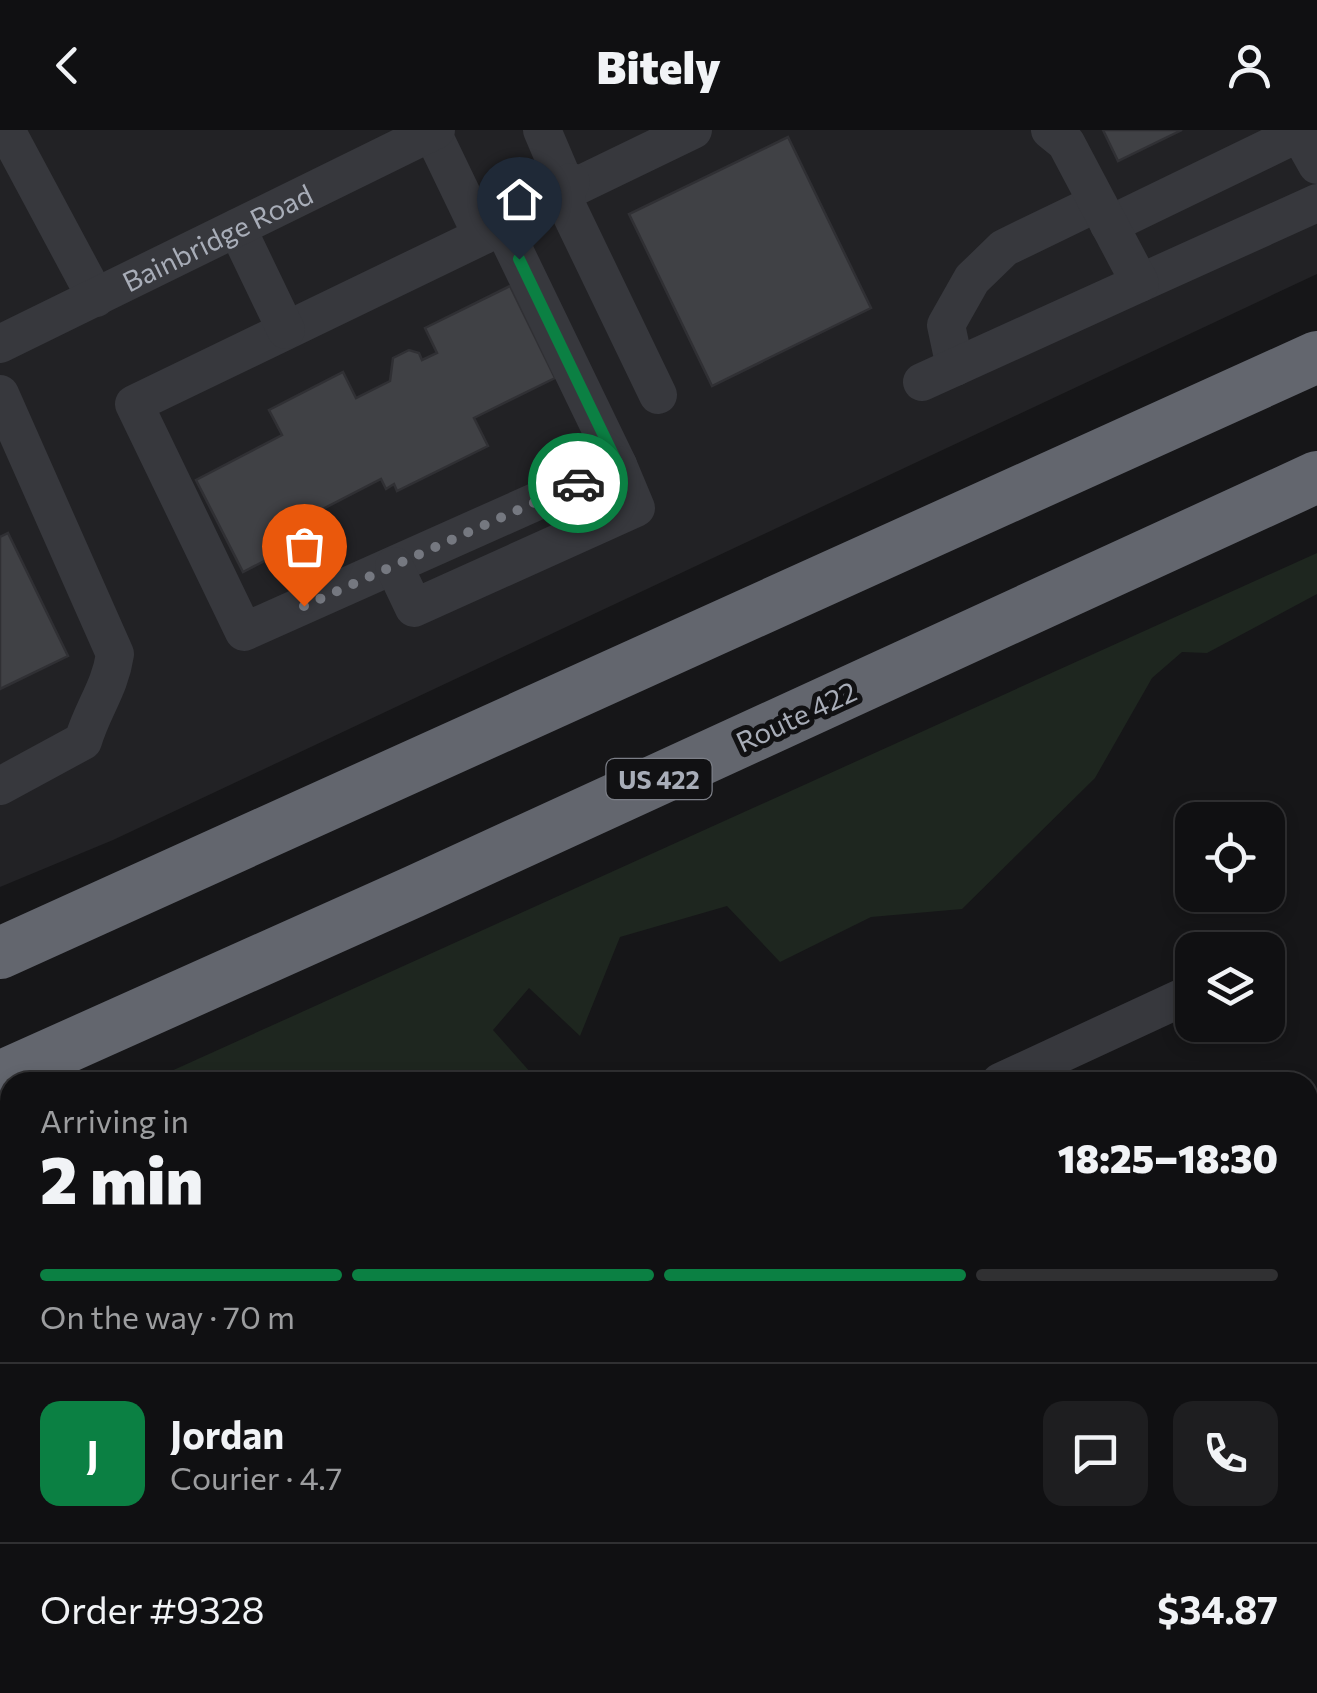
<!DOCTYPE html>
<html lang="en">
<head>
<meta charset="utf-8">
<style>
	body { margin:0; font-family:Commissioner,sans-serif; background:#1e1e20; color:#f1f3f6; height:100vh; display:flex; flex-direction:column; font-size:38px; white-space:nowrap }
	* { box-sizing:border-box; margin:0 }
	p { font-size:32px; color:#9c9d9f }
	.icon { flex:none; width:55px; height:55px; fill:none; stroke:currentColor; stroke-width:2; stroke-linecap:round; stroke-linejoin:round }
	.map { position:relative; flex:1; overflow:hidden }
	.side { position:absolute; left:0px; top:942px; width:1318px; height:622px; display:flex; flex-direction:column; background:#101012; border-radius:30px 30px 0 0; box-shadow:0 5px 15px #0003,0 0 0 2px #303032 }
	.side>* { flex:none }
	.tools { position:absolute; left:1175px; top:672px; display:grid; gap:20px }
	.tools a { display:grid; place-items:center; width:110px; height:110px; border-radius:20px; background:#101012; box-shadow:0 5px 15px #0003,0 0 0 2px #303032; font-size:50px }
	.pin { position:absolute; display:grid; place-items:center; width:85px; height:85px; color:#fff; margin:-102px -42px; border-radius:50% 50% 50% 0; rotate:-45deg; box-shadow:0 0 10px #0007 }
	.pin .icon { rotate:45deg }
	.courier { position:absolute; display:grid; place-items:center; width:100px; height:100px; margin:-50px; border:8px solid #0b8043; border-radius:50%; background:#fff; color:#222; box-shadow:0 2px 12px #0007 }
	.summary em { font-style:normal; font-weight:800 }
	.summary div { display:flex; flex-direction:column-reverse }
	.summary { display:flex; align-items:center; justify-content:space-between; height:170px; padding:0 40px }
	h1 { font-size:65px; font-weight:800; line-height:75px }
	.bar { display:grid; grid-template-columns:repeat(4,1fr); gap:15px 10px; align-content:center; height:120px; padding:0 40px }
	.bar i { height:12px; border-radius:8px; background:#303032 }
	.bar .selected { background:#0b8043 }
	.bar p { grid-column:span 4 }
	.line { display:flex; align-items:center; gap:25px; padding:0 40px; border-top:2px solid #303032 }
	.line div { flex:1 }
	.round { display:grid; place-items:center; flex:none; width:105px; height:105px; border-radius:20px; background:#1e1e20 }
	header { display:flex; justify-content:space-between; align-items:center; height:130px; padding:0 40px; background:#101012; font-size:45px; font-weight:800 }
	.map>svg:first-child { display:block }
</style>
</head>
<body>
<header><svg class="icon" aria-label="back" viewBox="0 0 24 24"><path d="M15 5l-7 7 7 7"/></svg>Bitely<svg class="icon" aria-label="person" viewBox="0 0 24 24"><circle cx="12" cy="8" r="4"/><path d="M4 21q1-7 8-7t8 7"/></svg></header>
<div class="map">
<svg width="1317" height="1563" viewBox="0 0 1317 1563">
	<rect width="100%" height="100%" fill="#161618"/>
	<!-- built -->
	<path fill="#222225" d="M0,0H1317V144L113,710L0,757Z"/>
	<!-- green -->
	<path fill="#1e261f" d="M1317,423V464L1207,523L1182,522L1152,548L1095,648L962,779L871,787L780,832L727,776L620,807L580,906L529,858L493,900L539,952H147Z
		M10,1014V1153L0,1151V1019Z
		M1317,1025V1563H880L870,1555H1308V1032Z
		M10,1521V1555H322L321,1563H0V1523Z"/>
	<!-- building -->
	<path fill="#404145" stroke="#303034" stroke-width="2.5" d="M1103,0H1182L1118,31Z
		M788,7L871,178L712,256L629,84Z
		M510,156L555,248L474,288L488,316L397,361L394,354L386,359L381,349L317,382L326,399L243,442L196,350L282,305L269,280L343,242L356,268L390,251L393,228L409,220L419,223L422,230L437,223L425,198Z
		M8,403L68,526L0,559V407Z"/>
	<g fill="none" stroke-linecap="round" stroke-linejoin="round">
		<!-- minor -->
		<g stroke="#37383d" stroke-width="38">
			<path d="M6,0L96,168"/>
			<path d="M431,0L482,106L134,274L244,502L618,335L502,95L482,106"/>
			<path d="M542,0L562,47L577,56L693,0"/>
			<path d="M571,52L566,63L567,76L658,265"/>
			<path d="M1109,95L1299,3L1317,35"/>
			<path d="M237,98L286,200"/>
			<path d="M1140,153L1317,73"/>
			<path id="s1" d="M0,214L436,0"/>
			<path d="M955,237L946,195L972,149L1004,118L1097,73"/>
			<path d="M922,252L1140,153L1066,13L1050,0"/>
			<path d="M0,264L115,524C110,558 93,578 83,611L0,656"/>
			<path d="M394,436L414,478L636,378L618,335"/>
			<path d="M1000,952L1179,869L1192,866"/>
			<path d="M554,1555L557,1563"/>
		</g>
		<!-- highway -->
		<path stroke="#63666e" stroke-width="52" d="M0,823L1317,227
			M0,947L413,762L1317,347"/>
	</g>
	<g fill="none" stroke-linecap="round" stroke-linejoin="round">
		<!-- done -->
		<path stroke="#757880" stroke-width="10" stroke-dasharray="0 18" d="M304,476L578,353"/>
		<!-- route -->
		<path stroke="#0b8043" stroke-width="12" d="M519,129L618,335L578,353"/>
	</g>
	<g text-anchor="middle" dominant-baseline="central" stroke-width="10" stroke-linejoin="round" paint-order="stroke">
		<!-- shield labels -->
		<rect fill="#111113" stroke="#7b7e86" stroke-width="2.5" x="606.5" y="629" width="105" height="40" rx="8"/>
		<g font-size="25" font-weight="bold" fill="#a8adb8">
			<text x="659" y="649">US 422</text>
		</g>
		<!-- street labels -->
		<g font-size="28" fill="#a8adb8" stroke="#111113">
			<text stroke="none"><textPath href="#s1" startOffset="242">Bainbridge Road</textPath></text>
			<text transform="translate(796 586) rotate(-25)">Route 422</text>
		</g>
	</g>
</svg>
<div class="tools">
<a><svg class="icon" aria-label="locate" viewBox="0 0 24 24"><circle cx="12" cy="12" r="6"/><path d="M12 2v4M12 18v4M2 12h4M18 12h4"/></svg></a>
<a><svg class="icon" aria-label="layers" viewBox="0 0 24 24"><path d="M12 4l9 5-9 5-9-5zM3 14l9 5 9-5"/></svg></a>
</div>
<div class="pin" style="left:304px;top:476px;background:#ea580c"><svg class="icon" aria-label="bag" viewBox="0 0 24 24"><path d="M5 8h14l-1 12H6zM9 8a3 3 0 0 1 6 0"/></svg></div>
<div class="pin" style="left:519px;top:129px;background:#1f2937"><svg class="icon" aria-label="home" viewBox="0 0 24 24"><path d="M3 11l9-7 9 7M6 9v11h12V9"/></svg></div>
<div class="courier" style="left:578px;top:353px"><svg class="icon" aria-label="car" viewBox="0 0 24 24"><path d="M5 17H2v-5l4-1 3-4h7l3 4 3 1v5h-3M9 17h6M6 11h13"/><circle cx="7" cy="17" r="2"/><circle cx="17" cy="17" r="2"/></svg></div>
<section class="side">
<div class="summary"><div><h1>2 min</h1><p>Arriving in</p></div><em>18:25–18:30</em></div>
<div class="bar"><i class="selected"></i><i class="selected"></i><i class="selected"></i><i></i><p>On the way · 70 m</p></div>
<div class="line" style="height:180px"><b class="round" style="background:#0b8043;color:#fff">J</b><div><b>Jordan</b><p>Courier · 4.7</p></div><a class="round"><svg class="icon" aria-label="chat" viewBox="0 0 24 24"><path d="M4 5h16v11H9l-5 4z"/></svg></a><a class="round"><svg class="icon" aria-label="phone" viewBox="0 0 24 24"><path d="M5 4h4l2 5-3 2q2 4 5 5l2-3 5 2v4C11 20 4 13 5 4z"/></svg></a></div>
<div class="line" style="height:130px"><div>Order #9328</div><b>$34.87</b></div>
</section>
</div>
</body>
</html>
